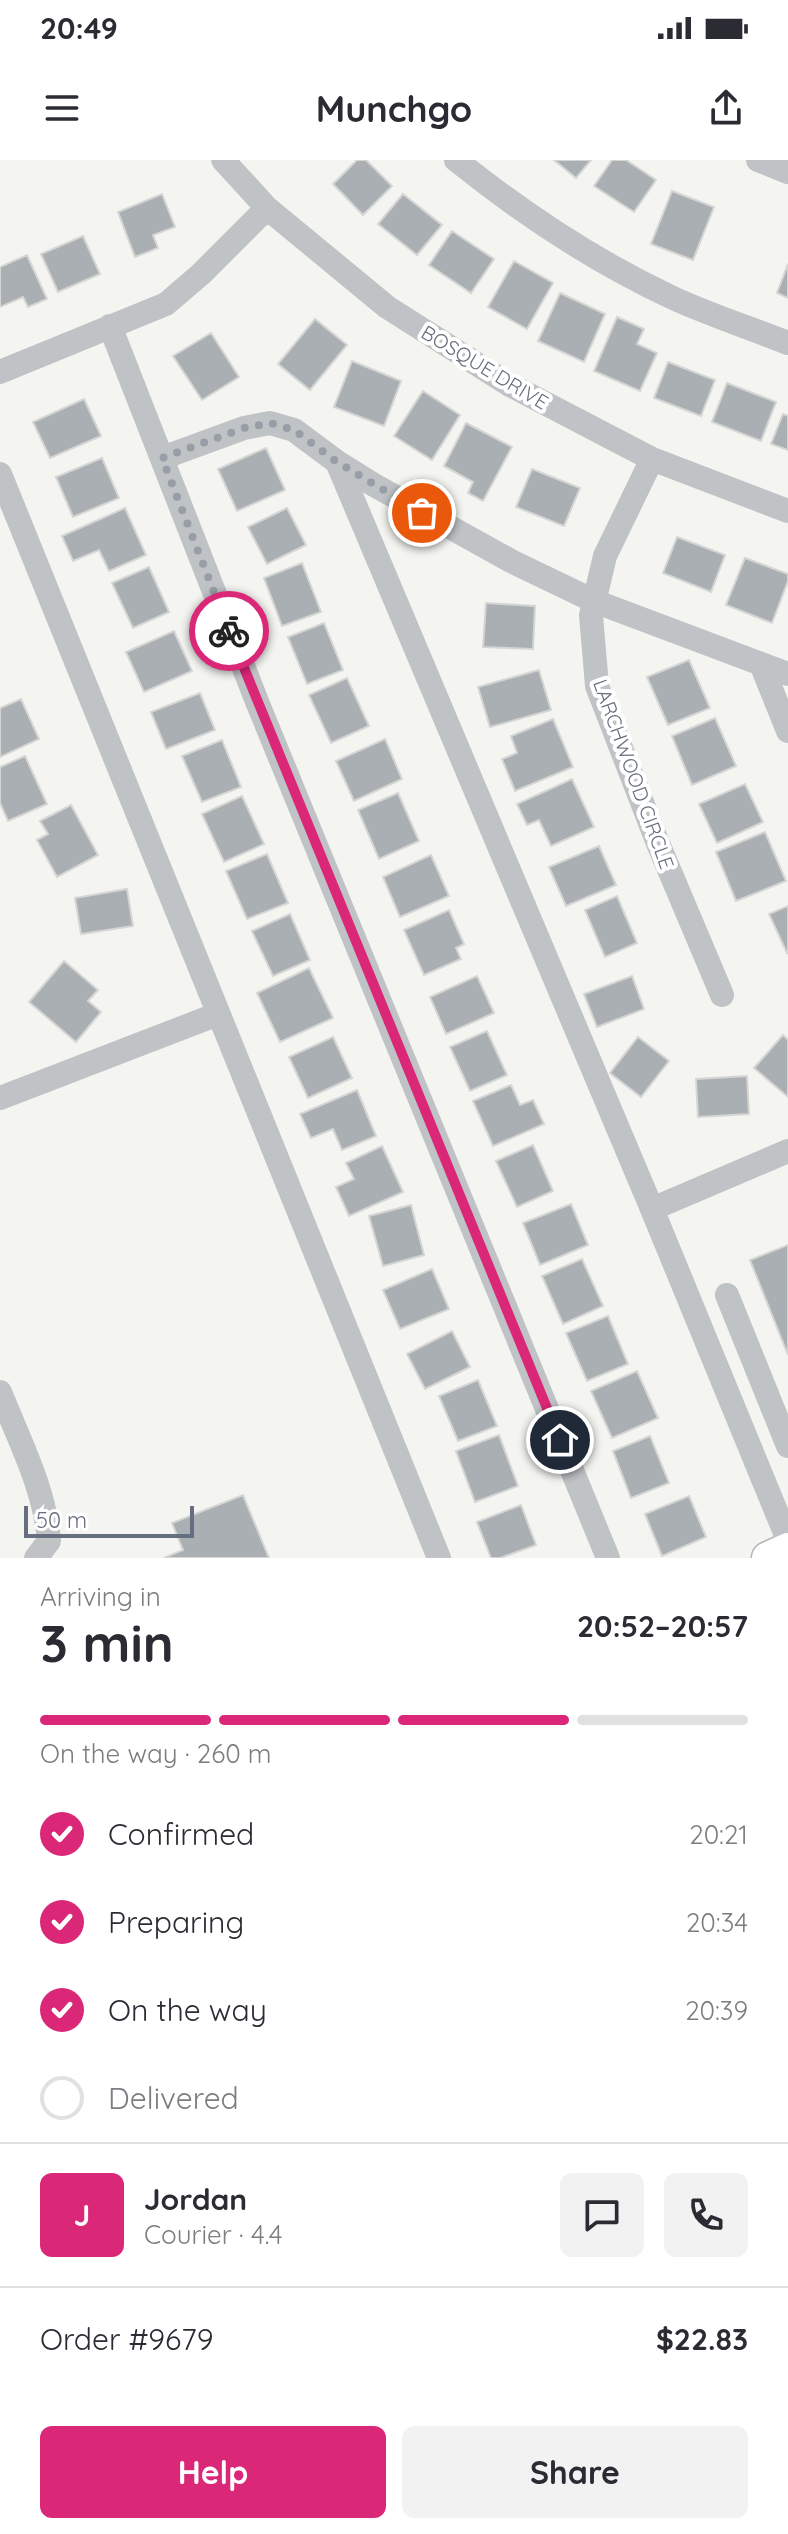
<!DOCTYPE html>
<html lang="en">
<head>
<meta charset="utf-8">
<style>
	body { margin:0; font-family:Quicksand,sans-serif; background:#f2f2f3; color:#2b2b33; height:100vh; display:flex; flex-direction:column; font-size:30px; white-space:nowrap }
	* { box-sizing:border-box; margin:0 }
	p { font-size:26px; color:#7c7c81 }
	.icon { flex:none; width:44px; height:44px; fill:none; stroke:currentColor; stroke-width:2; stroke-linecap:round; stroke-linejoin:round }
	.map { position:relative; height:1398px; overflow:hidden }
	.sheet { display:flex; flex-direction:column; background:#fff; flex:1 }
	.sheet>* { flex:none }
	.scale { position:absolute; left:24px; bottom:20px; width:170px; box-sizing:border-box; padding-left:8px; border:4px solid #666f7f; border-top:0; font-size:22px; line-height:28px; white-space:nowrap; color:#666f7f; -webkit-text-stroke:6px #fff; paint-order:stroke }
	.pin { position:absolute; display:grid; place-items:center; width:68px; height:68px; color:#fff; margin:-34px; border:4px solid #fff; border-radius:50%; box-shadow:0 2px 8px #0007 }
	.courier { position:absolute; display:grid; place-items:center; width:80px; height:80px; margin:-40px; border:6px solid #db2777; border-radius:50%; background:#fff; color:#222; box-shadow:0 2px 10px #0007 }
	.head em { font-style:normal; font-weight:800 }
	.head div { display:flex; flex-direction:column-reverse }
	.head { display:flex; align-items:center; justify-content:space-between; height:136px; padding:0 40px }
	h1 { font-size:52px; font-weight:800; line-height:60px }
	.bar { display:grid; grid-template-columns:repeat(4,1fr); gap:12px 8px; align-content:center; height:96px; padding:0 40px }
	.bar i { height:10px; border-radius:6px; background:#e1e1e2 }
	.bar .on { background:#db2777 }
	.bar p { grid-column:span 4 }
	.line { display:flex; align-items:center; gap:20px; padding:0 40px; border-top:2px solid #e1e1e2 }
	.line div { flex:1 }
	.round { display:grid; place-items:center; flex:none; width:84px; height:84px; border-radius:12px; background:#f2f2f3 }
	ol { padding:0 40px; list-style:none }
	li { display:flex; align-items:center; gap:24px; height:88px }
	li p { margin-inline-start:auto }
	li .icon { padding:8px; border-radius:50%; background:#db2777; color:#fff; stroke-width:4 }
	li:last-child { color:#7c7c81 }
	li i { width:44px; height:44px; border:4px solid #e1e1e2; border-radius:50% }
	.cta { display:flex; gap:16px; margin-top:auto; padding:16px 40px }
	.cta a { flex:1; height:92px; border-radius:12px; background:#db2777; color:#fff; font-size:32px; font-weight:800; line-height:92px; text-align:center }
	.cta a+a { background:#f2f2f3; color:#2b2b33 }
	.status { display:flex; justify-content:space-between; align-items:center; height:56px; padding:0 40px; background:#fff; direction:ltr }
	.status svg { height:22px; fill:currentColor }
	header { display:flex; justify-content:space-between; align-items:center; height:104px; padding:0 40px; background:#fff; font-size:36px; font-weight:800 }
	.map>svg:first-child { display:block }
</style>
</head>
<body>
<div class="status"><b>20:49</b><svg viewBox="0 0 49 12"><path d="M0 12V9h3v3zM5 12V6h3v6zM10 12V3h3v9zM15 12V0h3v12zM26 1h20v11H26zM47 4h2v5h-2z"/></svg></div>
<header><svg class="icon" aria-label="menu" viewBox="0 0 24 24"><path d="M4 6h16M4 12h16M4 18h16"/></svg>Munchgo<svg class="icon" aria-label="share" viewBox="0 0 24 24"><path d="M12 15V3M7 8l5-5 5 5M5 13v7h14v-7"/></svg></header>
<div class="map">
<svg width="788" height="1398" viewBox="0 0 788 1398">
	<rect width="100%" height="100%" fill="#f4f4f1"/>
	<!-- building -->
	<path fill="#aaafb4" stroke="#d5d5d4" stroke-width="2" d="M357,0H366L392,26L363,55L333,24Z
		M554,0H591L576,18Z
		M612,0H626L656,20L634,52L594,26Z
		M672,31L714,47L693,100L651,84Z
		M162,34L175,67L153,75L158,88L135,97L118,52Z
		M403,34L442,65L417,95L378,64Z
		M452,71L494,99L471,133L429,105Z
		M83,76L100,114L58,132L41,94Z
		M27,95L47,139L28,147L23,137L0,147V107Z
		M514,101L553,123L527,169L488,147Z
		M788,104V138L777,133Z
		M560,133L605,154L584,202L538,181Z
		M617,157L644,169L637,184L657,193L640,231L594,211Z
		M315,159L347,185L310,230L278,204Z
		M211,173L239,217L202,240L173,196Z
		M352,201L401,221L384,266L334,247Z
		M668,202L715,220L701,256L654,238Z
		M727,223L776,242L761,281L712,262Z
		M423,231L460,255L432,300L394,276Z
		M84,239L101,276L50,298L33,262Z
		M783,254L788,256V290L771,284Z
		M466,263L512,287L483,341L468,333L473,322L444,306Z
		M266,288L285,330L237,351L218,309Z
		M102,298L119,338L73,357L56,317Z
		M532,309L580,328L564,366L516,347Z
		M125,348L146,395L109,411L99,390L73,401L62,376Z
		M287,348L306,385L267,404L248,367Z
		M677,377L725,395L711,432L663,413Z
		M745,398L788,414V421L772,463L726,445Z
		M302,403L321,452L282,466L264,418Z
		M149,407L169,452L133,468L112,423Z
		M486,443L535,446L533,489L483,487Z
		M324,463L343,510L307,524L288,477Z
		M174,471L192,511L144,532L126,492Z
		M689,500L710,548L668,565L647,517Z
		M539,510L551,550L490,567L478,527Z
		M347,518L369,566L331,583L309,535Z
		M200,533L215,570L166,589L151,552Z
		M21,539L39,579L0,597V548Z
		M715,558L736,606L692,625L672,576Z
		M553,559L573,607L515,631L502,599L517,593L511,576Z
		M385,579L402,619L354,641L336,601Z
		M222,580L241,627L202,642L182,596Z
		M25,596L47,644L8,661L0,643V607Z
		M572,619L594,667L551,686L539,660L527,665L517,644Z
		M745,624L763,662L717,683L699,644Z
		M398,633L419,681L379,699L358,650Z
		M242,636L264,684L224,702L202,654Z
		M71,645L98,695L57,717L37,680L48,674L40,661Z
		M765,672L786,721L736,741L716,692Z
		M599,686L616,725L566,746L549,707Z
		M267,694L288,743L247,759L226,711Z
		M431,695L449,736L400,757L383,717Z
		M127,729L133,766L81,774L75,738Z
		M617,736L637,783L605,797L585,750Z
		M788,746V793H787L769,754Z
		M449,750L464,784L456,788L461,799L424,815L404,770Z
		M290,754L310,800L273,816L252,771Z
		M64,801L98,830L88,841L101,852L76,882L29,842Z
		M309,808L333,858L280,882L257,833Z
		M477,816L494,853L446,874L430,837Z
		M632,816L644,849L597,867L584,834Z
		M487,871L507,915L470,931L450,887Z
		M783,875L788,880V937L754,908Z
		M333,877L352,918L308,938L289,897Z
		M638,877L669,901L641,937L610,913Z
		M747,916L749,954L698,957L696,919Z
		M511,925L520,945L533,940L544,964L493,986L473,941Z
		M357,930L376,976L342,990L333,969L311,978L300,954Z
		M533,985L553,1031L517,1047L496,1001Z
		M382,986L403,1032L349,1056L336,1027L354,1019L346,1003Z
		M571,1044L588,1085L540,1105L523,1063Z
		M411,1045L424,1095L383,1106L369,1056Z
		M788,1085V1195L750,1100Z
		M582,1099L603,1146L563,1164L542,1116Z
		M432,1109L449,1149L400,1169L383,1130Z
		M608,1156L628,1204L587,1221L566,1173Z
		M452,1171L470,1207L425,1229L407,1194Z
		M637,1211L658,1258L612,1278L591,1231Z
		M478,1220L497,1266L458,1281L439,1236Z
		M499,1275L518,1326L475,1342L456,1291Z
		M650,1276L669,1323L631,1338L613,1291Z
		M243,1335L269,1398H164L183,1390L172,1363Z
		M689,1336L706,1377L662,1396L645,1354Z
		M521,1345L536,1385L500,1398H491L477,1362Z"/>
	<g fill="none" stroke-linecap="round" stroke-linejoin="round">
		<defs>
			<path id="major" d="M768,1398L788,1389"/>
		</defs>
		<!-- major casing -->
		<use href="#major" stroke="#b4b6ba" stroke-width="35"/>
		<!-- minor -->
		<path stroke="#c0c3c6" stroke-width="24" d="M223,0L267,48L387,147L508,224L652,299L788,351
			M456,0C522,53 596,102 673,138C710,155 750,168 788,183
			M758,0L788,12
			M110,166L258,544L608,1398
			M0,212L166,144L201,114L267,48
			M162,298L244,268L270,263L294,270L337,302L374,325L511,401L594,441L788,514
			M652,299L605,396L591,455L597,526L657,681L722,835
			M337,302L652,1049L788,1380
			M0,314L439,1398
			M761,504L788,571
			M0,938L218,854
			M652,1049L788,991
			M727,1135L788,1286
			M0,1232C19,1280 45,1329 49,1381L36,1398"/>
		<!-- major -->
		<use href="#major" stroke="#fff" stroke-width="32"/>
	</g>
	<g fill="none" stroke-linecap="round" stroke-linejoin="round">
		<!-- done -->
		<path stroke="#989ea7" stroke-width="8" stroke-dasharray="0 14.4" d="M229,471L162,298L244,268L270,263L294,270L337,302L422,353"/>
		<!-- route -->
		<path stroke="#db2777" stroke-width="10" d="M229,471L560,1280"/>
	</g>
	<g text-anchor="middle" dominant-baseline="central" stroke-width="8" stroke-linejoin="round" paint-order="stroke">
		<!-- street labels -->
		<g font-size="20" fill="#666f7f" stroke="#fff">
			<text transform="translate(485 207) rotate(31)">BOSQUE DRIVE</text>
			<text transform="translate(634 614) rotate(70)">LARCHWOOD CIRCLE</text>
		</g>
	</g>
</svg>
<div class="scale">50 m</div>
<div class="pin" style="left:422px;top:353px;background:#ea580c"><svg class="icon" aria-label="bag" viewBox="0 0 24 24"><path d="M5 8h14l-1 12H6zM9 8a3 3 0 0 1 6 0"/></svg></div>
<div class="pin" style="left:560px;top:1280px;background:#1f2937"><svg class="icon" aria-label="home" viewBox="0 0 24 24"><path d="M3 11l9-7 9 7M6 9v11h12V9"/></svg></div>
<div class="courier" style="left:229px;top:471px"><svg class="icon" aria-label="bike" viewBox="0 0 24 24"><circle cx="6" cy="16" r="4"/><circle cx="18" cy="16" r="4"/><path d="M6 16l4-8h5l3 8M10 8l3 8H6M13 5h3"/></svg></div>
</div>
<section class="sheet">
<div class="head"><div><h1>3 min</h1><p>Arriving in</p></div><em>20:52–20:57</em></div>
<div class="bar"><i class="on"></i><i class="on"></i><i class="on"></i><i></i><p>On the way · 260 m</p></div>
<ol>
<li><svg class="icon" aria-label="check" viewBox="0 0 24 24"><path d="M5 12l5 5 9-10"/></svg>Confirmed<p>20:21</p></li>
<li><svg class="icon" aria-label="check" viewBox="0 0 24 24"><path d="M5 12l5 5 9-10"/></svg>Preparing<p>20:34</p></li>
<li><svg class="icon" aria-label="check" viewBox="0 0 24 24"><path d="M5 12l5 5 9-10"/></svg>On the way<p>20:39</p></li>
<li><i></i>Delivered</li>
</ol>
<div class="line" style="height:144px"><b class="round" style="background:#db2777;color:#fff">J</b><div><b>Jordan</b><p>Courier · 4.4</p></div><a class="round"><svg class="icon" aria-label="chat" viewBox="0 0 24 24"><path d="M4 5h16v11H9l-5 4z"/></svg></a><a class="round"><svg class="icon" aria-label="phone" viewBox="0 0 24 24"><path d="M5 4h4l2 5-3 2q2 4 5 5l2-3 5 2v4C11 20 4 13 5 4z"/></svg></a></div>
<div class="line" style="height:104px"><div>Order #9679</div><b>$22.83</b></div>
<div class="cta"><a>Help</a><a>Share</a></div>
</section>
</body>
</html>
